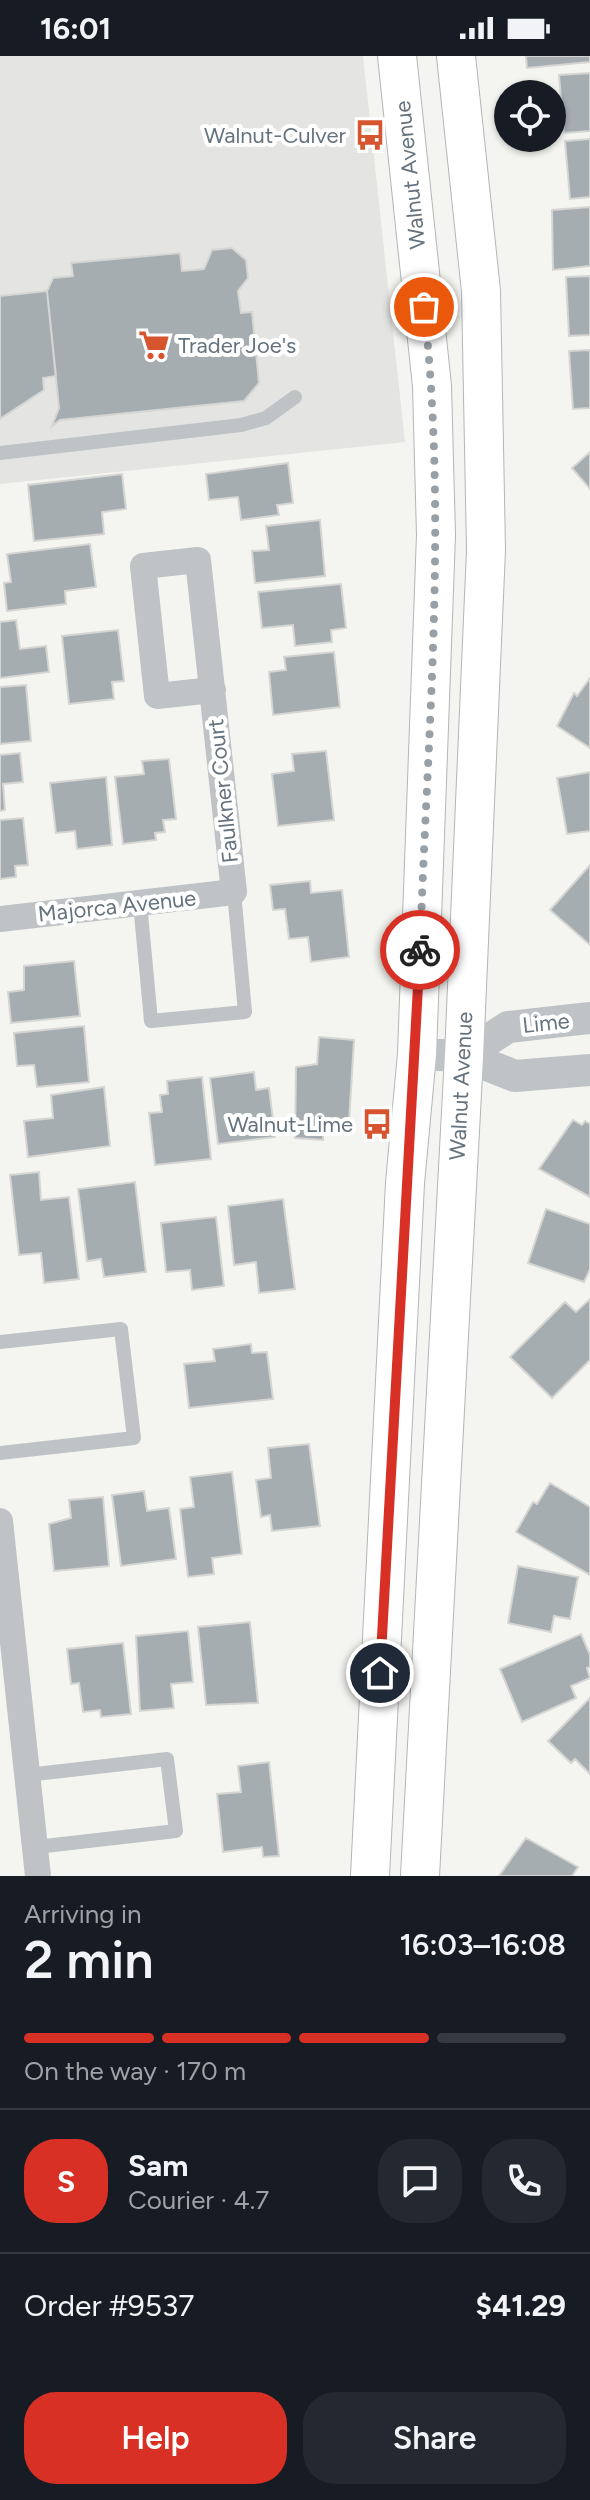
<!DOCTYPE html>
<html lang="en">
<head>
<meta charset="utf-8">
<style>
	body { margin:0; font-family:Figtree,sans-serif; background:#242831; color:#f1f3f6; height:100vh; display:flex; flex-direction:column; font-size:30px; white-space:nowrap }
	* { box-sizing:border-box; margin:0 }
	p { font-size:26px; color:#9ea1a6 }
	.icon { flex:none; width:44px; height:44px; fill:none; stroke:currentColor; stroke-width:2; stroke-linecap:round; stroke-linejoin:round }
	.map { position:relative; height:1820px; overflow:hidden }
	.drawer { display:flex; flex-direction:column; background:#171b24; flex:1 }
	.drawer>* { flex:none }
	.buttons { position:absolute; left:494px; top:24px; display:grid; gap:16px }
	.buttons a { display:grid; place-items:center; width:72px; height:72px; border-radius:50%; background:#171b24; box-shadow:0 2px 6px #0004; font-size:40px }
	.pin { position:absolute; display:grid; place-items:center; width:68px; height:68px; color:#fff; margin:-34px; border:4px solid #fff; border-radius:50%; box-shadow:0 2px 8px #0007 }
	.courier { position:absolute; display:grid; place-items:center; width:80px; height:80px; margin:-40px; border:6px solid #d93025; border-radius:50%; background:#fff; color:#222; box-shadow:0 2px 10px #0007 }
	.headline em { font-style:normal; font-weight:600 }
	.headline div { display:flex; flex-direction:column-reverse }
	.headline { display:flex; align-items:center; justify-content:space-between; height:136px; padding:0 24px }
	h1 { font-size:52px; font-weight:600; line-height:60px }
	.bar { display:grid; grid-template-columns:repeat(4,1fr); gap:12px 8px; align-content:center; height:96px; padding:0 24px }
	.bar i { height:10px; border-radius:6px; background:#363941 }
	.bar .on { background:#d93025 }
	.bar p { grid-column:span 4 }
	.line { display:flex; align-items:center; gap:20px; padding:0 24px; border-top:2px solid #363941 }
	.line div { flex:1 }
	.round { display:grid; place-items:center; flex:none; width:84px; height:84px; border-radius:32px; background:#242831 }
	.cta { display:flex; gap:16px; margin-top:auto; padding:16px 24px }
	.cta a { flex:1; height:92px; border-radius:32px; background:#d93025; color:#fff; font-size:32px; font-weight:600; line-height:92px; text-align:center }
	.cta a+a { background:#242831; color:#f1f3f6 }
	.status { display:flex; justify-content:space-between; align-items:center; height:56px; padding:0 40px; background:#171b24; direction:ltr }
	.status svg { height:22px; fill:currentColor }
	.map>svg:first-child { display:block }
</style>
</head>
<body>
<div class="status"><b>16:01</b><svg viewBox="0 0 49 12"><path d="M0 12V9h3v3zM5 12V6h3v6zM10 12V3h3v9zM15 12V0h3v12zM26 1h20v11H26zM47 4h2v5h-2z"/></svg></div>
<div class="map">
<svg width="590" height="1820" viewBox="0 0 590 1820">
	<rect width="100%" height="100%" fill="#f4f4f0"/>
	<!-- built -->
	<path fill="#e4e5e3" d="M0,0H363L405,386L0,428Z"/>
	<!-- building -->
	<path fill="#a6adb1" stroke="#d5d5d3" stroke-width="2" d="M526,0H590V6L527,12Z
		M590,17V75L564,77L559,19Z
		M590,83V141L570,143L565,85Z
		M590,151V210L553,214L552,154Z
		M232,192L246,204L248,222L238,235L241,257L252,256L259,327L244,345L60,364L52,370L59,352L47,235L53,222L73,220L71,207L180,197L182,215L204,213L212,194Z
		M590,220V279L569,280L566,221Z
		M47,235L56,320L43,322L44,334L0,363V240Z
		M590,294V352L573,353L569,295Z
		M590,396V433L572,412Z
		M288,407L293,447L277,449L279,459L241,464L238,441L209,444L206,418Z
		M122,418L126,453L102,456L104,478L34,485L28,429Z
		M320,464L325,520L255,527L252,495L269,494L266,470Z
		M90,488L96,531L65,535L66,548L7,555L4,527L11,526L7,498Z
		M341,528L346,572L331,574L332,586L295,590L293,569L262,572L258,536Z
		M16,564L20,593L46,590L49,616L0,622V566Z
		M118,574L124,625L112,626L114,643L69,648L62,580Z
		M334,596L340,651L273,659L269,616L286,614L284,601Z
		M590,622V692L557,670L574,637L577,640Z
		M26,629L31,685L0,688V631Z
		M326,695L334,764L278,770L272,718L294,715L292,698Z
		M20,697L23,726L3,728L5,754L0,755V699Z
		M169,703L176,763L163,764L165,776L155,777L156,784L123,788L115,721L144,718L142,705Z
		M590,716V775L567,778L557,722Z
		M106,721L112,789L77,793L75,775L56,777L50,727Z
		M23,762L28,809L15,810L16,821L0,823V764Z
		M590,809V889L550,854Z
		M310,825L311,837L342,834L349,901L311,906L308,881L289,883L285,853L273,854L270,829Z
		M74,905L80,960L11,967L8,936L24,934V910Z
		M84,970L89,1026L37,1031L34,1009L17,1010L14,977Z
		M319,981L354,984L349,1066L324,1064L323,1084L295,1082L296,1011L317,1008Z
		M254,1016L256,1034L269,1032L275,1081L218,1088L210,1022Z
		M202,1021L211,1103L155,1109L149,1057L162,1056L160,1039L168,1038L167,1025Z
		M104,1031L110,1090L28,1101L24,1065L53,1062L51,1039Z
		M573,1064L582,1069L585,1065L590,1068V1141L539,1113Z
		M39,1116L41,1144L69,1141L79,1223L44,1227L41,1197L19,1199L10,1119Z
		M135,1126L146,1216L104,1221L101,1203L87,1205L78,1133Z
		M283,1143L295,1233L259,1237L256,1206L234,1209L228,1150Z
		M546,1153L590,1168V1213L584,1226L528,1207Z
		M216,1161L224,1230L192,1234L190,1214L166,1216L161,1167Z
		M590,1243V1304L552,1342L510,1301L565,1246L576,1256Z
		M251,1288L252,1297L267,1296L273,1343L189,1352L184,1308L215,1305L213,1293Z
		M309,1388L320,1470L272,1475L270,1459L261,1461L256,1424L271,1422L268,1392Z
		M232,1416L242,1498L212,1502L214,1518L188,1521L180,1453L194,1451L190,1421Z
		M550,1427L590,1451V1519L516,1476L533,1446L537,1448Z
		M144,1435L147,1455L169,1452L176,1503L121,1510L112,1439Z
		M103,1441L109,1510L54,1515L49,1468L71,1462L69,1444Z
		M518,1510L578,1521L570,1563L554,1560L551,1576L508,1567Z
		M250,1566L258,1647L206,1649L198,1571Z
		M188,1575L193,1626L171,1628L174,1652L140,1655L136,1580Z
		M581,1578L590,1599V1611L587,1612L590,1622L571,1630L576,1642L522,1666L500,1613Z
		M123,1587L131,1658L101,1661L100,1654L83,1656L79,1627L71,1628L67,1593Z
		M590,1642V1718L575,1703L571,1707L548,1685Z
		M269,1706L279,1800L263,1801L262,1791L223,1796L217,1738L241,1736L238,1710Z
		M526,1782L578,1811L572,1820H499Z"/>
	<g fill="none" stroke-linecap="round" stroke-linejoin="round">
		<defs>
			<path id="secondary" d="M370,1820L405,1127L417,998L436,479L432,330L397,0
				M420,1820L464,1000L486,494L481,235L456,0"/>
		</defs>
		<!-- secondary casing -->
		<use href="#secondary" stroke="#b2b6ba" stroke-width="40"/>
		<!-- service -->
		<path stroke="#bfc3c6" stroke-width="14" d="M0,397L241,369L266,362L295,341
			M140,847L151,965L245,956L234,836
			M0,1286L121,1273L134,1382L0,1397
			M27,1719L167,1703L176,1775L36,1791"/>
		<!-- minor -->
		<path stroke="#bfc3c6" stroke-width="26" d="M0,863L234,836L198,504L143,510L157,640L213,634
			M0,1465L38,1820"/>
		<!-- tertiary -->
		<path stroke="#bfc3c6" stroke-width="32" d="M417,998L464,1000L515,1020L590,1014
			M464,1000L508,971L590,962"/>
		<!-- secondary -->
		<use href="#secondary" stroke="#fff" stroke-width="38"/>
	</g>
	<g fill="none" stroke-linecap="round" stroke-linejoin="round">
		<!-- done -->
		<path stroke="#97a0a7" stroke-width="8" stroke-dasharray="0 14.4" d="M420,894C427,679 448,465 424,251"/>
		<!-- route -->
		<path stroke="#d93025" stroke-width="10" d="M380,1617L420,894"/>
	</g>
	<!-- icons -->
	<defs>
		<symbol id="bus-bare" viewBox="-9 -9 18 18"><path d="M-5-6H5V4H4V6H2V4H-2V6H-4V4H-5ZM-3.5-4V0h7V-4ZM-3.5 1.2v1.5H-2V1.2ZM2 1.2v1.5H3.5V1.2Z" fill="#d6542e" stroke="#fff" stroke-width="2.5" paint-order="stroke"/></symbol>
		<symbol id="supermarket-bare" viewBox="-9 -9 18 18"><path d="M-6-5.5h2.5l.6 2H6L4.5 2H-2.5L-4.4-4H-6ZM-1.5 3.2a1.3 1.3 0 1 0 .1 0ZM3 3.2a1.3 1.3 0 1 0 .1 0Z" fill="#d6542e" stroke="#fff" stroke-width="2.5" paint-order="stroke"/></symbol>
	</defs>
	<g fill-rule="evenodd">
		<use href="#bus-bare" x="348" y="57" width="44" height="44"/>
		<use href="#supermarket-bare" x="132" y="267" width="44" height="44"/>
		<use href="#bus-bare" x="355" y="1046" width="44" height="44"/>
	</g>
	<g text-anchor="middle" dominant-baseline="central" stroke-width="8" stroke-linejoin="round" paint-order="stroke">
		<!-- poi labels -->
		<g font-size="22" fill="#65737f" stroke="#fff" text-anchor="end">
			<text x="346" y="79">Walnut-Culver</text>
			<text x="178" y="289" text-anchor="start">Trader Joe's</text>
			<text x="353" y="1068">Walnut-Lime</text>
		</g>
		<!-- street labels -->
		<g font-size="22" fill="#65737f" stroke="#fff">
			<text transform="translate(410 119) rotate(-96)">Walnut Avenue</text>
			<text transform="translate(223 735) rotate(-96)">Faulkner Court</text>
			<text transform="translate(117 850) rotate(-6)">Majorca Avenue</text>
			<text transform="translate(546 967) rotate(-6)">Lime</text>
			<text transform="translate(461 1030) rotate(-87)">Walnut Avenue</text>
		</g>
	</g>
</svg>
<div class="buttons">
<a><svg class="icon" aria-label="locate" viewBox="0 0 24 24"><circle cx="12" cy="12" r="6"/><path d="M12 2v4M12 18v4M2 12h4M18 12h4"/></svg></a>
</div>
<div class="pin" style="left:424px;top:251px;background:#ea580c"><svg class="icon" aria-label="bag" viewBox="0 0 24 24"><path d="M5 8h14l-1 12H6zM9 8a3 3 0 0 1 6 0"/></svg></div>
<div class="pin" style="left:380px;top:1617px;background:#1f2937"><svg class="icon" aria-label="home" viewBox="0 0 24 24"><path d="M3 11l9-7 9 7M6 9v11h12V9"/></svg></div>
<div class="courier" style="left:420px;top:894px"><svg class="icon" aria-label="bike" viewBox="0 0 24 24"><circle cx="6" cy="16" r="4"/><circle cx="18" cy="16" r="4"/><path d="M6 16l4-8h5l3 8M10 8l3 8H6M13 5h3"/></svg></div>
</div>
<section class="drawer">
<div class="headline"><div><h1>2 min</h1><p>Arriving in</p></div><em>16:03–16:08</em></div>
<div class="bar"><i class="on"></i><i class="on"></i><i class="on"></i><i></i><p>On the way · 170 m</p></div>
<div class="line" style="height:144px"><b class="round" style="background:#d93025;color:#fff">S</b><div><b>Sam</b><p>Courier · 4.7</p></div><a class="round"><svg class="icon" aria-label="chat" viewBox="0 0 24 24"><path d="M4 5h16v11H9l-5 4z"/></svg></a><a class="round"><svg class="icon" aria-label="phone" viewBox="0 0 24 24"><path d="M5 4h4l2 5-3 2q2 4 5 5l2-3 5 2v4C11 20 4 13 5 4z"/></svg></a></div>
<div class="line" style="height:104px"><div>Order #9537</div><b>$41.29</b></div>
<div class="cta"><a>Help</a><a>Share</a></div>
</section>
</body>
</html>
